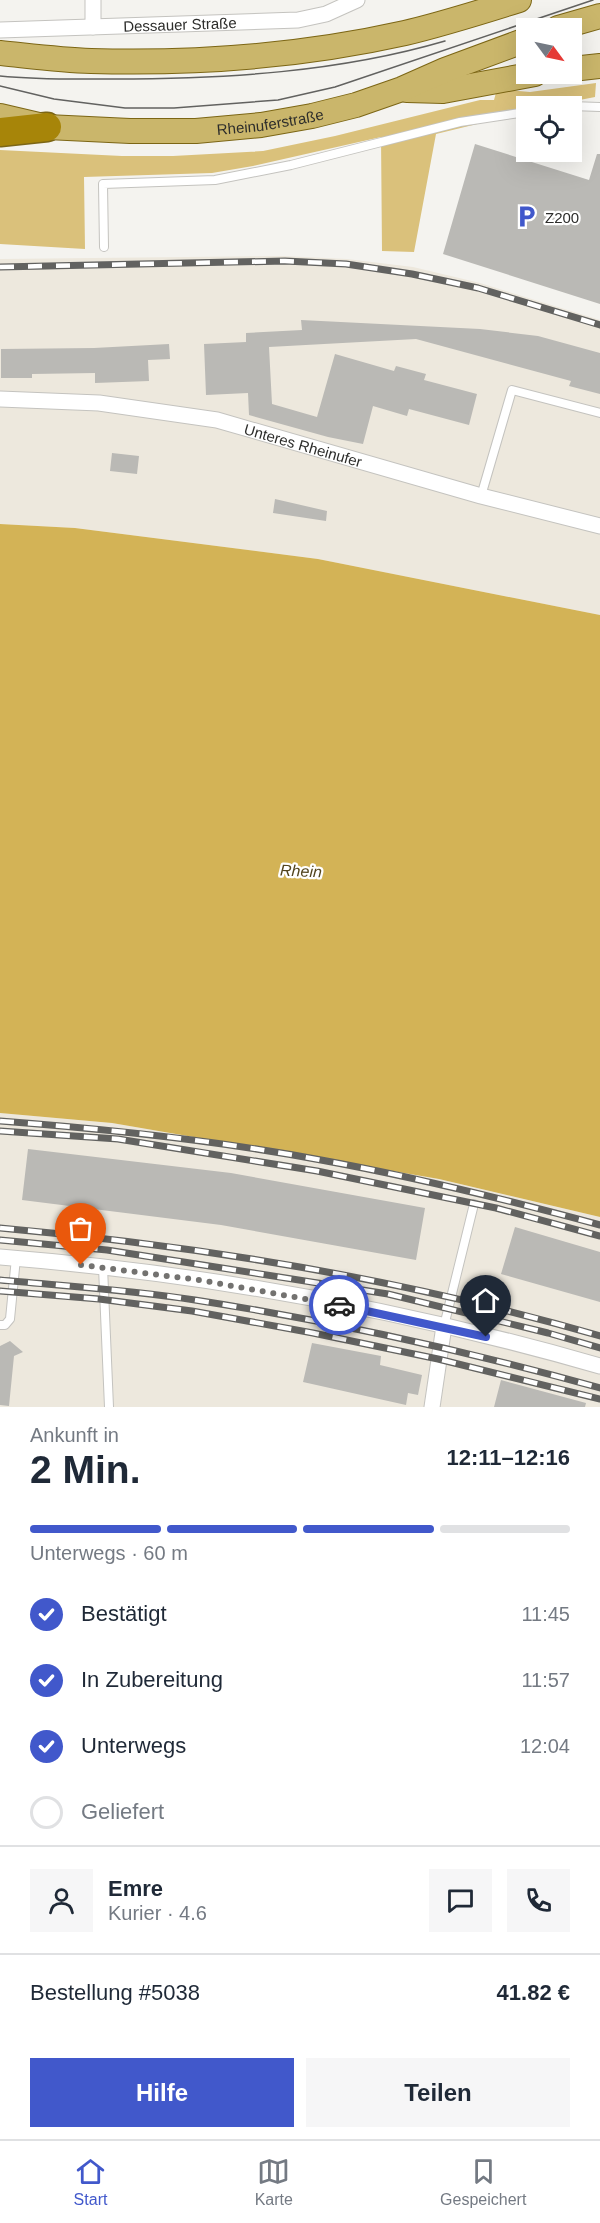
<!DOCTYPE html>
<html lang="de">
<head>
<meta charset="utf-8">
<style>
	body { margin:0; font-family:Arial,sans-serif; background:#f6f6f7; color:#1f2937; height:100vh; display:flex; flex-direction:column; font-size:22px; white-space:nowrap }
	* { box-sizing:border-box; margin:0 }
	p { font-size:20px; color:#747a83 }
	.icon { flex:none; width:33px; height:33px; fill:none; stroke:currentColor; stroke-width:2; stroke-linecap:round; stroke-linejoin:round }
	.map { position:relative; height:1407px; overflow:hidden }
	.panel { display:flex; flex-direction:column; background:#fff; flex:1 }
	.panel>* { flex:none }
	.needle { width:39px; rotate:123deg }
	.fabs { position:absolute; left:516px; top:18px; display:grid; gap:12px }
	.fabs a { display:grid; place-items:center; width:66px; height:66px; border-radius:0px; background:#fff; box-shadow:0 6px 24px #0002; font-size:30px }
	.pin { position:absolute; display:grid; place-items:center; width:51px; height:51px; color:#fff; margin:-62px -26px; border-radius:50% 50% 50% 0; rotate:-45deg; box-shadow:0 0 6px #0007 }
	.pin .icon { rotate:45deg }
	.courier { position:absolute; display:grid; place-items:center; width:60px; height:60px; margin:-30px; border:4px solid #4158cb; border-radius:50%; background:#fff; color:#222; box-shadow:0 2px 8px #0007 }
	.summary em { font-style:normal; font-weight:700 }
	.summary div { display:flex; flex-direction:column-reverse }
	.summary { display:flex; align-items:center; justify-content:space-between; height:102px; padding:0 30px }
	h1 { font-size:39px; font-weight:700; line-height:45px }
	.bar { display:grid; grid-template-columns:repeat(4,1fr); gap:9px 6px; align-content:center; height:72px; padding:0 30px }
	.bar i { height:8px; border-radius:4px; background:#e0e1e3 }
	.bar .selected { background:#4158cb }
	.bar p { grid-column:span 4 }
	.line { display:flex; align-items:center; gap:15px; padding:0 30px; border-top:2px solid #e0e1e3 }
	.line div { flex:1 }
	.round { display:grid; place-items:center; flex:none; width:63px; height:63px; border-radius:0px; background:#f6f6f7 }
	ol { padding:0 30px; list-style:none }
	li { display:flex; align-items:center; gap:18px; height:66px }
	li p { margin-inline-start:auto }
	li .icon { padding:6px; border-radius:50%; background:#4158cb; color:#fff; stroke-width:4 }
	li:last-child { color:#747a83 }
	li i { width:33px; height:33px; border:3px solid #e0e1e3; border-radius:50% }
	.cta { display:flex; gap:12px; margin-top:auto; padding:12px 30px }
	.cta a { flex:1; height:69px; border-radius:0px; background:#4158cb; color:#fff; font-size:24px; font-weight:700; line-height:69px; text-align:center }
	.cta a+a { background:#f6f6f7; color:#1f2937 }
	.tabs { display:flex; justify-content:space-around; align-items:center; height:84px; border-top:2px solid #e0e1e3; background:#fff; font-size:16px; color:#747a83 }
	.tabs a { display:grid; justify-items:center; gap:3px }
	.tabs .selected { color:#4158cb }
	.map>svg:first-child { display:block }
</style>
</head>
<body>
<div class="map">
<svg width="600" height="1407" viewBox="0 0 600 1407">
	<rect width="100%" height="100%" fill="#f4f3ef"/>
	<!-- built -->
	<path fill="#ede8dd" d="M283,256L347,259L413,267L480,283L600,320V615L318,559L75,528L0,524V259Z
		M0,1113L112,1123L439,1179L600,1217V1407H0Z"/>
	<!-- green -->
	<path fill="#dac17b" d="M596,83L595,97L549,106H526V112L436,134L414,252L382,251L381,137L253,166L212,173L84,177L85,249L0,244V150L122,156H173L263,151L335,136L480,100H494L497,89L530,92Z"/>
	<!-- water -->
	<path fill="#d3b356" d="M0,524L75,528L318,559L600,615V1217L439,1179L112,1123L0,1113Z"/>
	<!-- building -->
	<path fill="#bab9b5" d="M475,144L589,180L597,154H600V304L443,254Z
		M301,320L480,329L538,336L600,353V394L569,386L571,381L416,339L269,347L272,404L317,417L335,354L394,371L396,366L426,374L424,380L477,394L469,425L409,409L407,416L373,406L363,444L328,437L249,415L248,393L206,395L204,344L246,342V333L302,330Z
		M169,344L170,359L148,360L149,381L95,383V373L32,374V378H1V349L94,348Z
		M112,453L139,456L137,474L110,471Z
		M275,499L327,511L326,521L273,513Z
		M28,1149L231,1173L425,1208L416,1260L221,1225L22,1200Z
		M515,1227L600,1252V1302L501,1274Z
		M10,1341L23,1352L14,1356L9,1406L0,1405V1346Z
		M312,1343L381,1356L380,1365L422,1375L418,1395L408,1393L406,1405L303,1382Z
		M501,1380L586,1403L585,1407H494Z"/>
	<g fill="none" stroke-linecap="round" stroke-linejoin="round">
		<defs>
			<path id="lane" d="M571,106L600,107
				M104,247L103,184L215,180L291,165L460,122L526,112
				M481,496L512,390L600,413
				M103,1267L109,1407
				M0,1325H5L10,1319L16,1258
				M444,1326L474,1204"/>
			<g id="street">
				<path d="M93,27V0"/>
				<path id="s1" d="M0,30L298,20L326,14L357,0"/>
				<path id="s2" d="M0,399L99,403L217,420L481,496L600,526"/>
				<path d="M0,1257C202,1273 405,1310 600,1366"/>
				<path d="M432,1407L444,1326"/>
			</g>
			<g id="primary">
				<path d="M558,28L600,16"/>
				<path d="M0,53C30,56 61,60 91,61C196,64 302,56 405,33C443,24 481,12 519,0"/>
				<path d="M572,69L600,66"/>
				<path d="M407,90L443,91L535,74"/>
				<path id="s3" d="M0,116L47,127L130,131H196L261,125L312,116L356,105L402,89L445,70L526,40"/>
			</g>
			<path id="highway" d="M0,132L47,127"/>
		</defs>
		<!-- lane casing -->
		<use href="#lane" stroke="#c4c3bf" stroke-width="10"/>
		<!-- street casing -->
		<use href="#street" stroke="#c4c3bf" stroke-width="17"/>
		<!-- primary casing -->
		<use href="#primary" stroke="#7c6615" stroke-width="26"/>
		<!-- highway casing -->
		<use href="#highway" stroke="#7c6615" stroke-width="31"/>
		<!-- lane -->
		<use href="#lane" stroke="#fff" stroke-width="8"/>
		<!-- street -->
		<use href="#street" stroke="#fff" stroke-width="15"/>
		<!-- primary -->
		<use href="#primary" stroke="#cab66b" stroke-width="24"/>
		<!-- highway -->
		<use href="#highway" stroke="#a78509" stroke-width="28"/>
		<!-- tram -->
		<path stroke="#626260" stroke-width="1.5" d="M0,76C38,80 76,79 114,79C225,79 339,72 445,41
			M0,86L54,99L125,108H174L278,100L335,87L593,0"/>
		<defs>
			<path id="rail" d="M0,267L285,261L346,264L412,274L478,288L600,325
				M0,1121C107,1129 215,1140 321,1160C415,1177 508,1200 600,1225
				M0,1131L118,1139L317,1171L496,1208L600,1236
				M0,1228C202,1246 404,1279 600,1336
				M0,1240L107,1250L388,1294L548,1333L600,1348
				M0,1280C65,1286 130,1290 195,1300C331,1321 467,1351 600,1388
				M0,1291L99,1299L192,1311L313,1333L438,1359L600,1399"/>
		</defs>
		<!-- rail casing -->
		<use href="#rail" stroke="#626260" stroke-width="7"/>
		<!-- rail -->
		<use href="#rail" stroke="#fff" stroke-width="4.5" stroke-dasharray="14" stroke-linecap="butt"/>
	</g>
	<g fill="none" stroke-linecap="round" stroke-linejoin="round">
		<!-- done -->
		<path stroke="#737270" stroke-width="6" stroke-dasharray="0 10.8" d="M81,1265L199,1280L339,1305"/>
		<!-- route -->
		<path stroke="#4158cb" stroke-width="8" d="M339,1305L486,1337"/>
	</g>
	<!-- icons -->
	<defs>
		<symbol id="parking-bare" viewBox="-9 -9 18 18"><path d="M-3.5-5.5H1a3.5 3.5 0 0 1 0 7H-1V5.5H-3.5ZM-1-3.4V-.6H.8a1.4 1.4 0 0 0 0-2.8Z" fill="#4158cb" stroke="#fff" stroke-width="2.5" paint-order="stroke"/></symbol>
	</defs>
	<g fill-rule="evenodd">
		<use href="#parking-bare" x="510" y="200" width="33" height="33"/>
	</g>
	<g text-anchor="middle" dominant-baseline="central" stroke-width="4.5" stroke-linejoin="round" paint-order="stroke">
		<!-- street labels -->
		<g font-size="15" fill="#2d2d2b" stroke="#fff">
			<text stroke="none"><textPath href="#s1" startOffset="180">Dessauer Straße</textPath></text>
			<text stroke="none"><textPath href="#s3" startOffset="272">Rheinuferstraße</textPath></text>
			<text stroke="none"><textPath href="#s2" startOffset="308">Unteres Rheinufer</textPath></text>
		</g>
		<!-- poi labels -->
		<g font-size="15" fill="#2d2d2b" stroke="#fff" text-anchor="start">
			<text x="545" y="217">Z200</text>
		</g>
		<!-- water labels -->
		<g font-size="16" font-style="italic" fill="#53451e" stroke="#fff">
			<text transform="translate(301 871) rotate(3)">Rhein</text>
		</g>
	</g>
</svg>
<div class="fabs">
<a><svg class="needle" viewBox="-14 -14 28 28"><path d="M0-13l5 13h-10z" fill="#e53935"/><path d="M0 13l5-13h-10z" fill="#747a83"/></svg></a>
<a><svg class="icon" aria-label="locate" viewBox="0 0 24 24"><circle cx="12" cy="12" r="6"/><path d="M12 2v4M12 18v4M2 12h4M18 12h4"/></svg></a>
</div>
<div class="pin" style="left:81px;top:1265px;background:#ea580c"><svg class="icon" aria-label="bag" viewBox="0 0 24 24"><path d="M5 8h14l-1 12H6zM9 8a3 3 0 0 1 6 0"/></svg></div>
<div class="pin" style="left:486px;top:1337px;background:#1f2937"><svg class="icon" aria-label="home" viewBox="0 0 24 24"><path d="M3 11l9-7 9 7M6 9v11h12V9"/></svg></div>
<div class="courier" style="left:339px;top:1305px"><svg class="icon" aria-label="car" viewBox="0 0 24 24"><path d="M5 17H2v-5l4-1 3-4h7l3 4 3 1v5h-3M9 17h6M6 11h13"/><circle cx="7" cy="17" r="2"/><circle cx="17" cy="17" r="2"/></svg></div>
</div>
<section class="panel">
<div class="summary"><div><h1>2 Min.</h1><p>Ankunft in</p></div><em>12:11–12:16</em></div>
<div class="bar"><i class="selected"></i><i class="selected"></i><i class="selected"></i><i></i><p>Unterwegs · 60 m</p></div>
<ol>
<li><svg class="icon" aria-label="check" viewBox="0 0 24 24"><path d="M5 12l5 5 9-10"/></svg>Bestätigt<p>11:45</p></li>
<li><svg class="icon" aria-label="check" viewBox="0 0 24 24"><path d="M5 12l5 5 9-10"/></svg>In Zubereitung<p>11:57</p></li>
<li><svg class="icon" aria-label="check" viewBox="0 0 24 24"><path d="M5 12l5 5 9-10"/></svg>Unterwegs<p>12:04</p></li>
<li><i></i>Geliefert</li>
</ol>
<div class="line" style="height:108px"><a class="round"><svg class="icon" aria-label="person" viewBox="0 0 24 24"><circle cx="12" cy="8" r="4"/><path d="M4 21q1-7 8-7t8 7"/></svg></a><div><b>Emre</b><p>Kurier · 4.6</p></div><a class="round"><svg class="icon" aria-label="chat" viewBox="0 0 24 24"><path d="M4 5h16v11H9l-5 4z"/></svg></a><a class="round"><svg class="icon" aria-label="phone" viewBox="0 0 24 24"><path d="M5 4h4l2 5-3 2q2 4 5 5l2-3 5 2v4C11 20 4 13 5 4z"/></svg></a></div>
<div class="line" style="height:78px"><div>Bestellung #5038</div><b>41.82 €</b></div>
<div class="cta"><a>Hilfe</a><a>Teilen</a></div>
</section>
<nav class="tabs">
<a class="selected"><svg class="icon" aria-label="home" viewBox="0 0 24 24"><path d="M3 11l9-7 9 7M6 9v11h12V9"/></svg>Start</a>
<a><svg class="icon" aria-label="map" viewBox="0 0 24 24"><path d="M3 6l6-2 6 2 6-2v14l-6 2-6-2-6 2zM9 4v14M15 6v14"/></svg>Karte</a>
<a><svg class="icon" aria-label="saved" viewBox="0 0 24 24"><path d="M7 4h10v16l-5-4-5 4z"/></svg>Gespeichert</a>
</nav>
</body>
</html>
